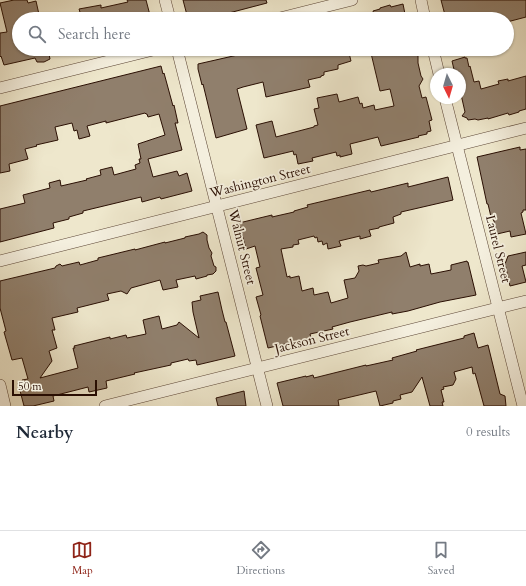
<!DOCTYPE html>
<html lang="en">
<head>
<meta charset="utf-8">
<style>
	:root { --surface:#fff; --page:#f2f2f3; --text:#1f2937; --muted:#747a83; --line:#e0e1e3; --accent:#8f2418 }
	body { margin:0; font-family:Cardo,serif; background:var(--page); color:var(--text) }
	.compass { position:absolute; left:430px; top:68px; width:36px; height:36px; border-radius:50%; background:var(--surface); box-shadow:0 1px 3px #0004; rotate:175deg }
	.scale { position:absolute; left:12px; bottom:10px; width:85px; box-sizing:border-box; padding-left:4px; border:2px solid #2a0f03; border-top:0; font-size:11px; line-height:14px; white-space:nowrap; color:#2a0f03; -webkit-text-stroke:3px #f4efde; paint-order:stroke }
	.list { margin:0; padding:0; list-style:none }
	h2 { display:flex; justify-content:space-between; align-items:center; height:52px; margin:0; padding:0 16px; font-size:17px }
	h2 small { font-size:13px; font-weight:400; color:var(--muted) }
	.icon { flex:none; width:22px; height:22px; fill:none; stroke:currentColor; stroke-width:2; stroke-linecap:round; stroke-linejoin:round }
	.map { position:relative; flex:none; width:526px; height:406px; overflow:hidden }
	.search { position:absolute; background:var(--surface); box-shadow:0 1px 3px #0004; left:12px; right:12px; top:12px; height:44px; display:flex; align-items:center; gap:10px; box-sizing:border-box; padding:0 14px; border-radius:22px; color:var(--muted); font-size:15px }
	.sheet { height:124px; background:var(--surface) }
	nav { display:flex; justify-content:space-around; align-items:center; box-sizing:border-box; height:56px; border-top:1px solid var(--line); background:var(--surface); font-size:11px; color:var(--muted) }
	nav a { display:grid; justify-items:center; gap:2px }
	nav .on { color:var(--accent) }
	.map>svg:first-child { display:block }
	.building { fill:#907f6c; stroke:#2a0f03 }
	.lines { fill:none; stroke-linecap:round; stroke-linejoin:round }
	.minor-casing { stroke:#5b4535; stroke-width:12 }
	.minor { stroke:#f4efde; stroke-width:11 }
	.labels { text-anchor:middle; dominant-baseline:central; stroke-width:3.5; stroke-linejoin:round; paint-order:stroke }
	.street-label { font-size:13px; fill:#2a0f03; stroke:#f4efde }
</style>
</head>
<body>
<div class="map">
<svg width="526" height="406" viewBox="0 0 526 406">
	<rect width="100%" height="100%" fill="#eee7cc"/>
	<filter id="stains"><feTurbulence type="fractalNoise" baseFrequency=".005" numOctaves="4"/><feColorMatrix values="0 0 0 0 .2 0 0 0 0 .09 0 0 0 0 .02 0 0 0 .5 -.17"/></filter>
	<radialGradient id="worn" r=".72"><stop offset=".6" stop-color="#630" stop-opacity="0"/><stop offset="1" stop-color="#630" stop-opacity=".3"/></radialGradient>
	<g class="building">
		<path d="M14,0H27L28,3L36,1L40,19H18L19,24V49H57V52L49,54L50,59L44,62H37L35,58L4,65L1,56L0,57V33L7,32L0,3Z"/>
		<path d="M127,0H146L151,19H64V17L80,12L79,9L101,5V8L128,2Z"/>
		<path d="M183,0H266L267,3L206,19H188Z"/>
		<path d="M441,0H526V17L507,22V19H446Z"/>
		<path d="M403,4L406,19H375L373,11L380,9V8L390,5L391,7Z"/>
		<path d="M241,49H348L351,61L338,65V69L324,72V75L321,76V77L308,80L310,87L266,97L263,82L243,87L237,89L247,129L216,138L203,84L202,85L198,69V64L242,54Z"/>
		<path d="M370,49H414L415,54L418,56V63L421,76L423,79L419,86L422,98L426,97L432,120L429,121L431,131L427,132V134L418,136L419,137L381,146L378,137L350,144L352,154L340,157V155L337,156L336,152L312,158L313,161L298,164L296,154L294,155L293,151L264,158L256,125L272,121L276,137L314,127V126L318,125L314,109L319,108L317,98L337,94L339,102L358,97L360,104L362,103L363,108L374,105L375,110L394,106L390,89L380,91Z"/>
		<path d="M465,57V58H467L469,67L470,66L474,82L479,81L481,89L499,84L498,81L508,79V81L526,76V109L519,111V112L509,115L508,113L488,119V118L478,120L475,119L468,120L467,118L462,116L465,112L460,90V74H455L452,61Z"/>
		<path d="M161,66L163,74L164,73L173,106L174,105L178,123H175L182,150L148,159L153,177L177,171L179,176L187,173L192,191L161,199L160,197L142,202L141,197L83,211V213L69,217V219L53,223L54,228L0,242V209L25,203L23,195L50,188L49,183L60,180L61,186L87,180L86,179L101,175L100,170L112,167L114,175L136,169L135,165L140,163L139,159H141L138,144L165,135L159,114L148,117L147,114H146L145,113L106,123V121L87,126L90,136L79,139L77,130L74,131L72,123L55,127L58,140L36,145L37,146L25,149L28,159L9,164L10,171L0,173V106Z"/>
		<path d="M520,147V150L526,149V210H523V212L521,213L526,234L511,237L510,231L497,234L494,221L491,217L488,204H487L477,157Z"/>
		<path d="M448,177L453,200L401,212V214L393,217L394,223L379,227V228L369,230L371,236L360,239V236L339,241L341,246L328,249L327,243L323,245L322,241L318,242L317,237L315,238L314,236L298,240L299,244L293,245V247L281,249L287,277L290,276V278L299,276L302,291L313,288L314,295L328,292L331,303L348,298L344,280L355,278L359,271L358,266L363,265L366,266L379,263L378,260L401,256L406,252L410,267L420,264V266L429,264L431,274L451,270V265L467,261V262H468L476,295L440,302L408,311L392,314V312L350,322L332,327L333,329L310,334L311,338L268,348L260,316L261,315L256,297L263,295L256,268L260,267L255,246L246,249L239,223L272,215V217L294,212V211L308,207L307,205L370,190L371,192L408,183V187Z"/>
		<path d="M203,232L207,235V240L209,248L212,253L211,256L214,266L216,267V271L213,274L207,275V276L196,279L195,276L176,280L178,287L163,290L160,280L131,288L127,294L121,291L107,294L109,300L77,308L78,312L52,318L55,330H52L57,348L49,351L52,361L40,378L78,368L73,348H75L74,346L110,337V339L126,335L127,338L146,334L143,320L159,316L162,329L177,325L179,322L199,338L193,312L192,302L201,300L200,296L218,292L222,310L225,322H226L235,356L197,365L196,360L189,361L188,359L171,363V365L134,373L135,374L106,381L107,388L89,392L88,387L53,396L54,401L33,406H24L18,383L23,382L22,380L28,379L22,358L12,360L4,332L6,331L0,308V281L55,268L56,266L60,264L62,266L66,265L79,262L80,265L98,260V258L135,249V250L165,242V243L185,238V237L199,234Z"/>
		<path d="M526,252V265L522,266L526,282L510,286L505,264L508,256Z"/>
		<path d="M474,333L478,348L488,345L500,394L505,396L506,406H484L475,373L473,374L472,367L454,372L456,379L453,385L443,387L444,389L441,390L444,402H442L443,406H430L422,377L412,392L400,395L401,399L393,401V403L380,406L376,391L338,400L339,406H283L277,383L306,376V377L313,375L314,378L366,365V366L393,360L392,358L417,351L416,350L464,338V336Z"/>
		<path d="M244,391L246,406H218L216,398Z"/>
	</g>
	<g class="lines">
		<defs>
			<g id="minor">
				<path d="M165,0L170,19"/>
				<path d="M421,0L425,19"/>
				<path d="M276,19L352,0"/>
				<path d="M177,49L267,406"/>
				<path d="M433,49L439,74"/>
				<path d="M0,88L157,49"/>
				<path d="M445,98L523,406"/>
				<path d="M0,261L526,128"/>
				<path d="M0,385L5,406"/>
				<path d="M105,406L526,301"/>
			</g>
		</defs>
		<use href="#minor" class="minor-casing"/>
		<use href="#minor" class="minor"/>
	</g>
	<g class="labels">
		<g class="street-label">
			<text transform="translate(260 181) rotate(-14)">Washington Street</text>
			<text transform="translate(242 247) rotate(76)">Walnut Street</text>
			<text transform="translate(498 249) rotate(76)">Laurel Street</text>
			<text transform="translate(312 340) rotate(-14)">Jackson Street</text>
		</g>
	</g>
	<rect width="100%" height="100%" filter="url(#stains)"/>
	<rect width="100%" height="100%" fill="url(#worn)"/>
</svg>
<svg class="compass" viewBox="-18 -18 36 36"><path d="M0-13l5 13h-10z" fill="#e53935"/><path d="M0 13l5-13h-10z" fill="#747a83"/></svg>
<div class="scale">50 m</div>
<div class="search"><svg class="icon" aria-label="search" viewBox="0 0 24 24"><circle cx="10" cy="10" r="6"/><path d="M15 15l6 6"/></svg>Search here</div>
</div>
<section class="sheet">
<h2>Nearby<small>0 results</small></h2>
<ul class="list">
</ul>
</section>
<nav>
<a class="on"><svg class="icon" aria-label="map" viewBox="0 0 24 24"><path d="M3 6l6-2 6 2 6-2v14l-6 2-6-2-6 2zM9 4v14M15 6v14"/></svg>Map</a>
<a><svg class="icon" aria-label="directions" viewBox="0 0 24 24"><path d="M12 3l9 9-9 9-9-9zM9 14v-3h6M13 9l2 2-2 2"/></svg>Directions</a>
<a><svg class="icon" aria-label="saved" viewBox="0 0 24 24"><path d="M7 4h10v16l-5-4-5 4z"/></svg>Saved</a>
</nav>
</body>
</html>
